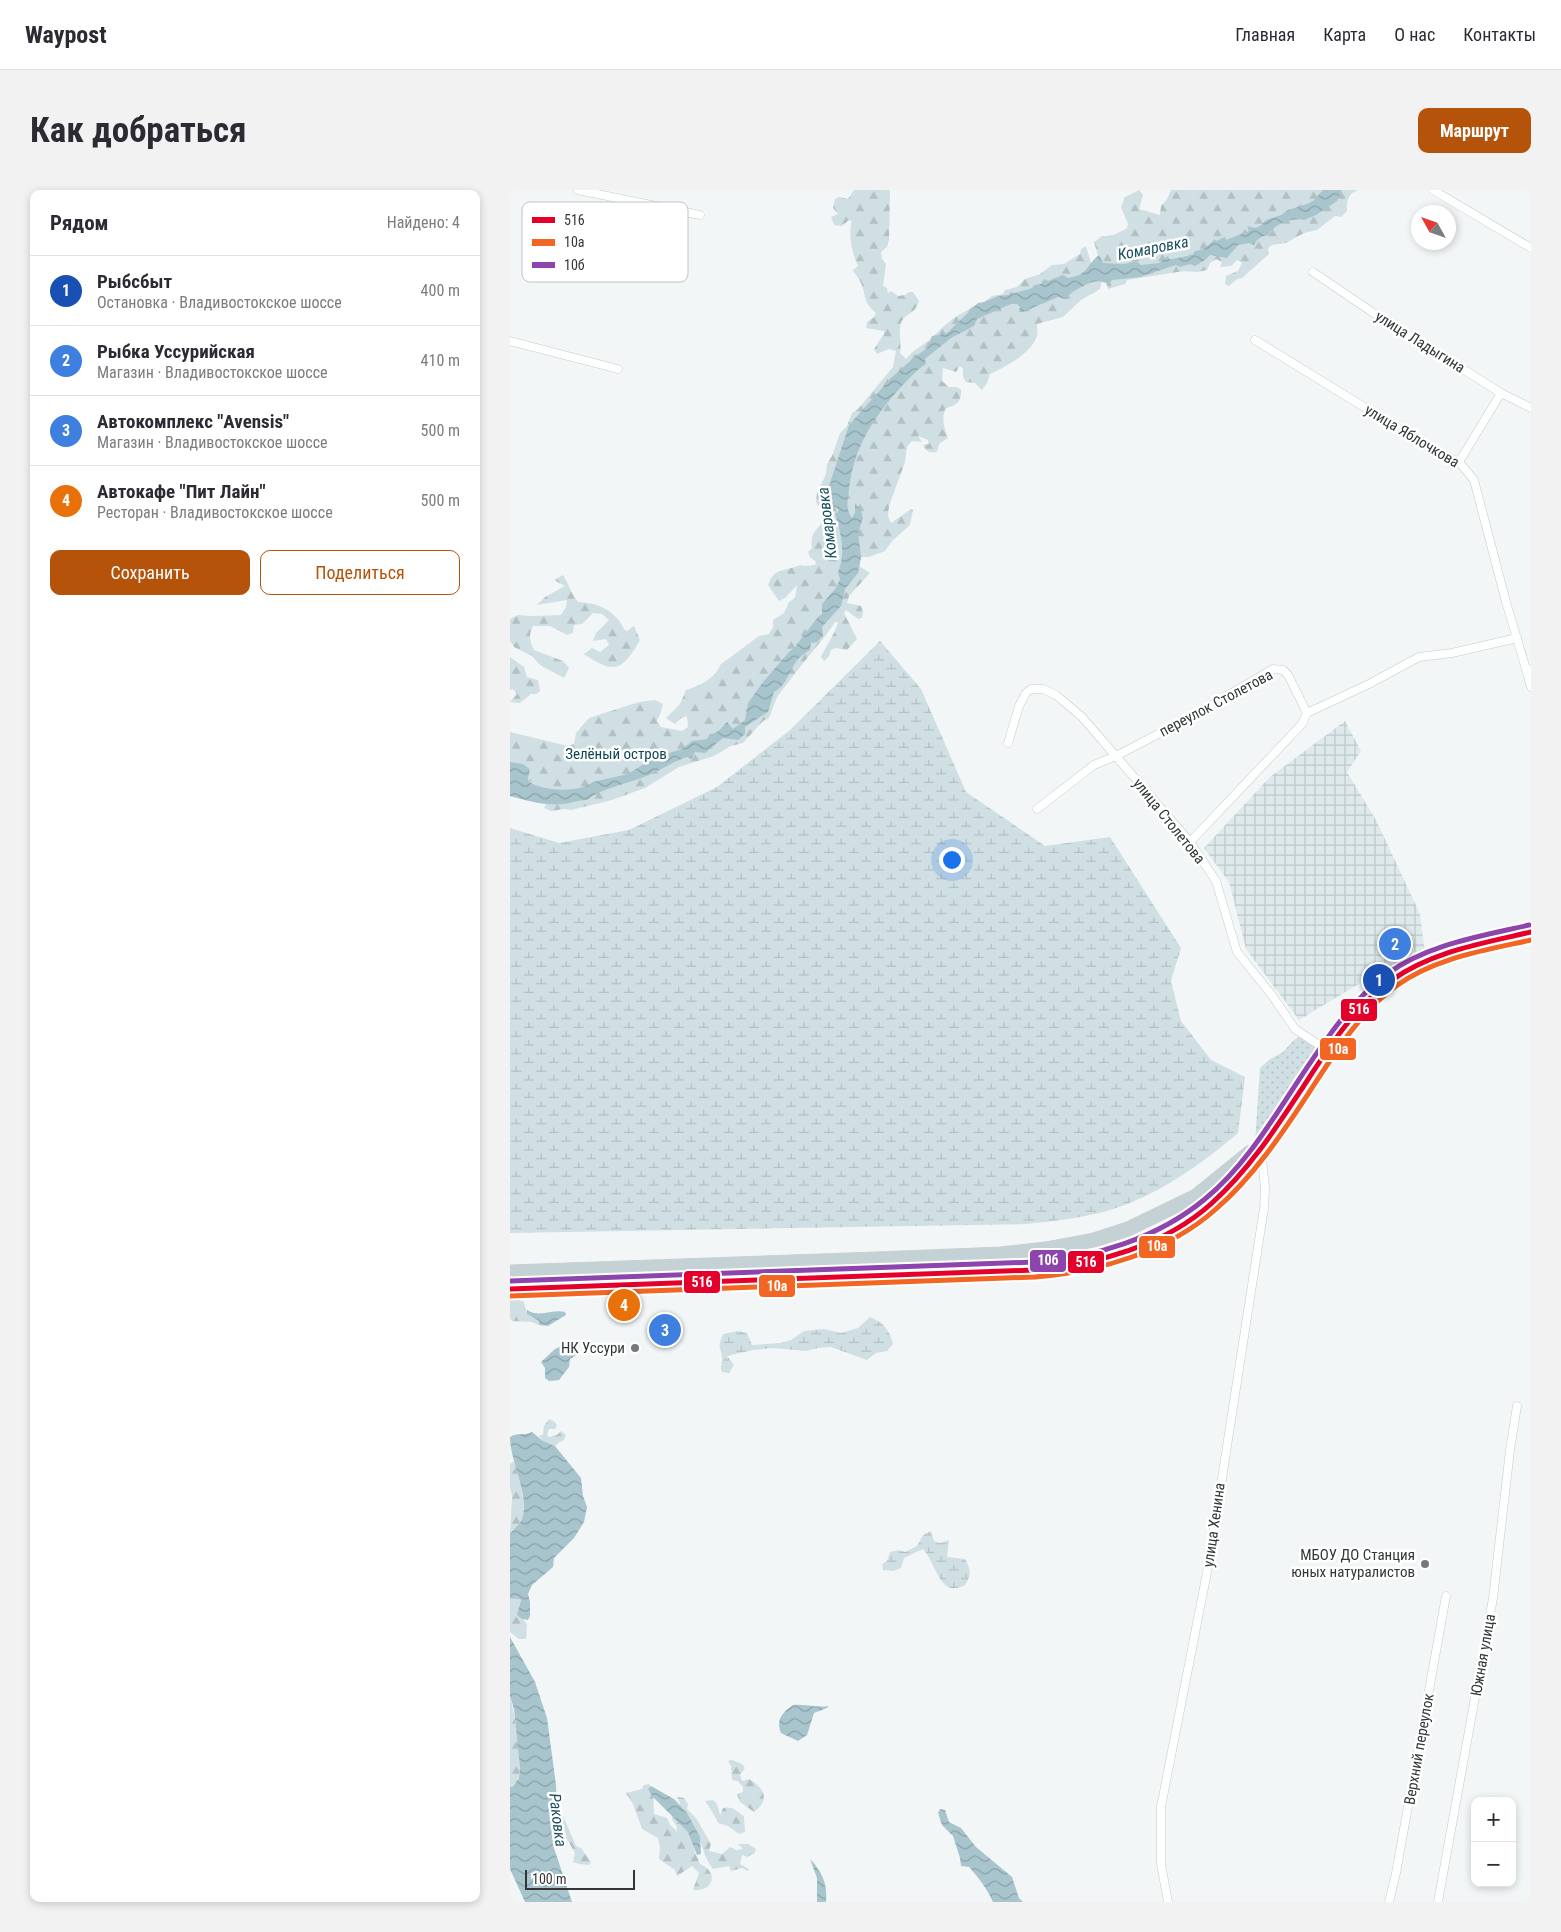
<!DOCTYPE html>
<html lang="ru">
<head>
<meta charset="utf-8">
<style>
	:root { --surface:#fff; --page:#f2f2f3; --text:#2b2b33; --muted:#7c7c81; --line:#e1e1e2; --accent:#b45309 }
	body { margin:0; font-family:"Roboto Condensed",sans-serif; background:var(--page); color:var(--text) }
	.controls { position:absolute; right:15px; bottom:15px; display:grid; overflow:hidden; border-radius:10px; box-shadow:0 2px 8px #0003 }
	.controls button { width:45px; height:45px; display:grid; place-items:center; padding:0; border:0; border-bottom:1px solid var(--line); background:var(--surface); color:var(--text); font:25px sans-serif }
	.compass { position:absolute; left:901px; top:15px; width:45px; height:45px; border-radius:50%; background:var(--surface); box-shadow:0 2px 8px #0003; rotate:310deg }
	.scale { position:absolute; left:15px; bottom:12px; width:110px; box-sizing:border-box; padding-left:5px; border:2px solid #333637; border-top:0; font-size:14px; line-height:18px; white-space:nowrap; color:#333637; -webkit-text-stroke:4px #fff; paint-order:stroke }
	.you { position:absolute; left:441px; top:669px; width:18px; height:18px; margin:-12px; border:4px solid #fff; border-radius:50%; background:#1a73e8; box-shadow:0 0 0 8px #1a73e833 }
	.badge { display:grid; place-items:center; width:32px; height:32px; border-radius:50%; background:var(--accent); color:#fff; font-size:16px; font-weight:700 }
	.pin { position:absolute; translate:-50% -50%; border:2px solid #fff; box-shadow:0 1px 5px #0006 }
	.list { margin:0; padding:0; list-style:none }
	h2 { display:flex; justify-content:space-between; align-items:center; height:65px; margin:0; padding:0 20px; font-size:21px }
	h2 small { font-size:16px; font-weight:400; color:var(--muted) }
	.list li { display:grid; grid-template-columns:32px 1fr auto; gap:15px; align-items:center; box-sizing:border-box; height:70px; padding:0 20px; border-top:1px solid var(--line) }
	.list b { display:block; font-size:19px; white-space:nowrap }
	.list p { margin:0; font-size:16px; white-space:nowrap; color:var(--muted) }
	.list em { font-size:16px; font-style:normal; color:var(--muted) }
	.actions { display:flex; gap:10px; padding:15px 20px }
	.actions a { flex:1; padding:11px 0; border:1px solid var(--accent); border-radius:10px; text-align:center; font-size:18px; color:var(--accent) }
	.actions .main { background:var(--accent); color:#fff }
	.map { position:relative; flex:none; width:1021px; height:1712px; overflow:hidden; border-radius:10px }
	header { display:flex; align-items:center; gap:30px; box-sizing:border-box; height:70px; padding:0 25px; background:var(--surface); border-bottom:1px solid var(--line) }
	header strong { font-size:24px }
	nav { display:flex; gap:28px; margin-inline-start:auto; font-size:18px }
	.intro { display:flex; align-items:center; justify-content:space-between; box-sizing:border-box; height:120px; padding:0 30px }
	h1 { margin:0; font-size:35px }
	.button { padding:12px 22px; border-radius:10px; background:var(--accent); color:#fff; font-size:18px; font-weight:700 }
	main { display:flex; gap:30px; padding:0 30px }
	aside { flex:1; background:var(--surface); border-radius:10px; box-shadow:0 2px 8px #0003 }
	.map>svg:first-child { display:block }
	.industrial { fill:url(#industrial-grid) }
	.grass { fill:url(#grass-dots) }
	.forest { fill:url(#forest-firs) }
	.wetland { fill:url(#wetland-marsh) }
	.water { fill:url(#water-waves) }
	.lines { fill:none; stroke-linecap:round; stroke-linejoin:round }
	.street-casing { stroke:#c7cacb; stroke-width:9 }
	.highway-casing { stroke:#cdd0d0; stroke-width:15 }
	.street { stroke:#fdfefe; stroke-width:8 }
	.highway { stroke:#c5d2d5; stroke-width:14 }
	.bus-1-casing { stroke:#fff; stroke-width:9 }
	.bus-2-casing { stroke:#fff; stroke-width:9 }
	.bus-3-casing { stroke:#fff; stroke-width:9 }
	.bus-1 { stroke:#e4002b; stroke-width:5 }
	.bus-2 { stroke:#f26522; stroke-width:5 }
	.bus-3 { stroke:#8e44ad; stroke-width:5 }
	.poi-dot { fill:#76797a; stroke:#fff; stroke-width:2 }
	.labels { text-anchor:middle; dominant-baseline:central; stroke-width:5; stroke-linejoin:round; paint-order:stroke }
	.street-label { font-size:15px; fill:#333637; stroke:#fff }
	.park-label { font-size:15px; fill:#0e4754; stroke:#fff }
	.poi-label { font-size:15px; fill:#333637; stroke:#fff; text-anchor:end }
	.water-label { font-size:16px; font-style:italic; fill:#19505d; stroke:#fff }
	.key { fill:#fff; stroke:#c2c3c3; stroke-width:1 }
	.key-label { font-size:14px; fill:#333637 }
	.line-badge { stroke:#fff; stroke-width:2 }
	.badge-label { font-size:14px; text-anchor:middle; font-weight:bold; fill:#fff }
</style>
</head>
<body>
<header>
<strong>Waypost</strong>
<nav><a>Главная</a><a>Карта</a><a>О нас</a><a>Контакты</a></nav>
</header>
<div class="intro"><h1>Как добраться</h1><a class="button">Маршрут</a></div>
<main>
<aside>
<h2>Рядом<small>Найдено: 4</small></h2>
<ul class="list">
<li><span class="badge" style="background:#1a4fb4">1</span><div><b>Рыбсбыт</b><p>Остановка · Владивостокское шоссе</p></div><em>400 m</em></li>
<li><span class="badge" style="background:#3f7fe0">2</span><div><b>Рыбка Уссурийская</b><p>Магазин · Владивостокское шоссе</p></div><em>410 m</em></li>
<li><span class="badge" style="background:#3f7fe0">3</span><div><b>Автокомплекс &quot;Avensis&quot;</b><p>Магазин · Владивостокское шоссе</p></div><em>500 m</em></li>
<li><span class="badge" style="background:#e8710a">4</span><div><b>Автокафе &quot;Пит Лайн&quot;</b><p>Ресторан · Владивостокское шоссе</p></div><em>500 m</em></li>
</ul>
<div class="actions"><a class="main">Сохранить</a><a>Поделиться</a></div>
</aside>
<div class="map">
<svg width="1021" height="1712" viewBox="0 0 1021 1712">
	<defs>
		<pattern id="industrial-grid" width="8" height="8" patternUnits="userSpaceOnUse" patternTransform="scale(1.25)"><rect width="8" height="8" fill="#dde9eb"/><path d="M0 4h8M4 0v8" fill="none" stroke="#bec8ca"/></pattern>
		<pattern id="grass-dots" width="8" height="8" patternUnits="userSpaceOnUse" patternTransform="scale(1.25)"><rect width="8" height="8" fill="#d0dfe3"/><path d="M2 2h.1M6 6h.1" fill="none" stroke="#b3c0c3" stroke-width="1.8" stroke-linecap="round"/></pattern>
		<pattern id="forest-firs" width="22" height="20" patternUnits="userSpaceOnUse" patternTransform="scale(1.25)"><rect width="22" height="20" fill="#d0dfe3"/><path d="M5 1l3.5 6h-7zM16 11l3.5 6h-7z" fill="#b3c0c3"/></pattern>
		<pattern id="wetland-marsh" width="20" height="14" patternUnits="userSpaceOnUse" patternTransform="scale(1.25)"><rect width="20" height="14" fill="#d0dfe3"/><path d="M1 5h8M5 5V1M11 12h8M15 12V8" fill="none" stroke="#b3c0c3"/></pattern>
		<pattern id="water-waves" width="16" height="10" patternUnits="userSpaceOnUse" patternTransform="scale(1.25)"><rect width="16" height="10" fill="#a8c5cd"/><path d="M0 5q4-4 8 0t8 0" fill="none" stroke="#89a1a7"/></pattern>
	</defs>
	<rect width="100%" height="100%" fill="#f2f6f7"/>
	<path class="industrial" d="M835,531L851,561L837,582L866,630L910,724L915,763L862,800L852,792L789,830L736,759L719,692L694,658L760,587Z"/>
	<path class="grass" d="M791,846L811,860L750,950L745,953L750,878L760,869L773,862L784,850Z"/>
	<g class="forest">
		<path d="M344,0H380L379,50L377,57L371,62L372,69L376,74L373,96L377,98L378,103L381,101L388,106L395,105L399,102H403L409,111C406,124 395,123 391,133C388,143 392,153 390,163L396,169C402,161 410,157 418,151C429,141 444,125 459,120L463,116L474,112L482,106L493,104L495,100L507,97L515,89L530,84L542,75L554,74L570,64L571,59L576,56L581,73L592,91L590,99L571,110L553,127L527,134C527,138 528,143 527,146C521,164 495,177 480,184L477,193L472,200L465,193L456,192L453,187V179L450,176L446,182L433,178L432,191L439,197H446L451,199C452,211 447,216 436,218C431,227 434,238 438,248L429,254L427,262C420,263 416,262 413,255L419,254L418,250L408,246L412,252L402,251L397,257L395,272L379,316L378,326L381,333L401,319L403,320L400,335L382,351L375,361L359,367H351L349,376L360,383L339,406L337,413L351,416L353,422L352,428L348,429L336,420L334,423L347,449L337,460L326,458L321,460L319,466L314,471L311,467C316,455 325,445 328,432H325L316,445L290,477L267,507L259,528L253,531L233,553L221,556L204,566L169,577L135,598L102,610L61,620L54,619L41,621L34,618L36,614L30,598L18,590L20,579L13,574L0,580V542L58,556L64,554L66,543L79,528L129,512L145,510L153,514L151,522L147,531L151,537L172,541L178,537L177,526L171,528L165,534L156,528L170,514L176,500C188,497 207,487 210,475L249,446L259,444L263,437V430L274,423L279,412L285,408L287,395L275,408L269,411L258,395C265,376 275,382 290,375L295,376L305,375L306,372L300,367L298,362L302,358C298,334 321,338 314,317L309,316L306,312L307,303L316,284L317,274L322,266L330,243L337,236L342,223L348,219L383,177L386,161L379,159L367,164L364,159L374,144V141L356,138L357,132L364,127L366,123C351,110 357,104 350,91C348,87 345,84 343,80L348,76C342,64 338,44 342,31L339,30L332,36L324,35L321,27L328,24L323,18L325,9L329,7L338,9Z"/>
		<path d="M629,0L633,5L629,19L650,25L651,16L657,9L661,0H848C838,4 836,11 837,21L831,27L825,26L807,40L794,43L776,53L762,55L758,58L759,64L732,88L727,89L719,96L715,94L716,86L728,81L732,73L727,70L721,76L710,77L712,72L706,69L700,73L697,80L687,82L674,81L617,90L615,94L598,99L584,52L592,46C602,47 609,43 617,38L618,34L611,17L615,7Z"/>
		<path d="M53,385C59,394 61,404 68,412C84,413 99,417 110,432C113,436 112,439 117,441L124,436L130,450C112,481 105,485 74,464L82,458L90,462L99,455L96,449L83,451L86,443L99,430L92,424L83,423L72,434L64,435L63,443L57,445L40,436H23C18,445 20,452 24,460L53,471L59,478L54,488L30,475L22,466L4,457L0,451V429L8,425L22,426L51,425L56,417L57,410L27,415L35,407L55,396L44,390Z"/>
		<path d="M0,467L14,477L17,487L28,490L30,501L26,504H21L10,513L0,512L7,504L3,499L0,500Z"/>
		<path d="M7,1109L14,1112L17,1124L29,1131V1135L21,1132L2,1131L0,1128V1110Z"/>
		<path d="M39,1229L45,1232L47,1236L45,1239H39L37,1245L39,1247L47,1245L51,1241L56,1245L54,1250L48,1253L45,1256L33,1251L29,1246L33,1244L34,1236Z"/>
		<path d="M4,1271C9,1286 17,1313 12,1329C10,1334 3,1340 0,1344L2,1306L0,1297V1274Z"/>
		<path d="M7,1407L11,1410C7,1423 10,1425 17,1434L16,1449H9L0,1442V1409Z"/>
		<path d="M0,1506C4,1520 14,1577 8,1589C7,1592 3,1595 0,1597Z"/>
		<path d="M222,1570L232,1574L235,1578L230,1585L232,1591L239,1589C255,1598 260,1610 244,1622L230,1612L227,1604L233,1602V1597L228,1591L222,1590L221,1576L218,1571Z"/>
		<path d="M139,1594L143,1599L144,1624L157,1628L160,1635L167,1641V1637L162,1629L163,1619L169,1618L170,1613L167,1607L174,1608L178,1614L177,1619L186,1628L201,1654L199,1661L212,1664L220,1657L226,1660L233,1659L228,1654H238L246,1659L245,1663L237,1667L232,1665L230,1674L239,1679L238,1681L232,1678L221,1681L219,1676L203,1679C195,1669 192,1656 188,1643L184,1660L190,1674C210,1683 203,1702 183,1700L189,1683L182,1676L167,1686L165,1680L149,1669L150,1657L148,1648L132,1639L123,1614L116,1603L132,1599L134,1595Z"/>
		<path d="M203,1610L207,1614L210,1625L213,1618C224,1616 225,1621 234,1626L235,1642L229,1644L218,1636L208,1633C207,1629 198,1615 195,1611Z"/>
		<path d="M47,1619L51,1621L66,1656L71,1658L81,1672L79,1675L69,1674L63,1672L65,1663L57,1649L54,1638L46,1629Z"/>
	</g>
	<g class="wetland">
		<path d="M370,451L411,499L456,602L535,656L600,647L671,758L661,791L671,831L701,870L735,887L728,943C689,976 647,1006 597,1021C571,1028 544,1031 517,1034L0,1043V638L49,653L119,640L207,597L280,540Z"/>
		<path d="M360,1127C374,1133 379,1139 383,1154L377,1161L366,1163L357,1170L321,1157L308,1158L296,1161L263,1158L243,1160L217,1166L224,1175L219,1183L212,1182C210,1177 212,1175 212,1169C212,1156 206,1161 213,1144L228,1141L237,1143L242,1155L271,1153L281,1150L294,1141L314,1139L331,1143L348,1138Z"/>
		<path d="M421,1341L424,1351L430,1353L439,1350L437,1367L455,1369C461,1380 462,1386 454,1396C450,1397 445,1399 441,1398C429,1396 422,1368 413,1359L394,1368L391,1378L383,1381L373,1380L372,1374L377,1371L380,1362L389,1360L395,1362L407,1356L413,1345Z"/>
	</g>
	<g class="water">
		<path d="M813,0H832L827,11L806,25L794,30C783,27 764,34 758,45C751,46 747,49 744,55L739,53L728,55L717,68L700,65L695,70L685,76L680,74L670,77L666,75L630,87L602,90L599,94C594,92 589,90 583,92C575,94 560,102 556,109L548,107L513,122H509L510,117L507,114H501L467,129L464,136L441,148L415,169L416,174C407,179 398,190 391,197C363,228 344,257 339,299C338,309 335,319 342,328L345,323V313L351,321L353,328L348,343L351,367L348,383L335,399L331,416L312,437L313,446L307,452L301,453L300,460C278,471 281,494 264,502L258,522L235,537V544L228,550L213,548L195,563L185,562L181,569L177,567C161,572 149,582 134,587C116,594 92,598 77,610C69,610 62,613 54,614C36,616 17,611 0,606V572L13,574L20,579L18,590C28,602 72,603 83,592L118,584L142,569L149,570L159,563L172,559L182,551L197,549L200,544C208,544 212,537 217,532L223,539L235,530L238,513L253,492L279,462L284,458L308,427L312,424V414L326,398L330,389L328,382C336,364 331,342 325,324L329,320L320,314L321,290L339,235L381,188L407,165L418,158L422,146L435,144L439,141L468,113L474,112L488,106L498,105L522,98L524,95L531,94L534,89L538,91L553,85L558,88C579,85 575,76 589,65L593,73L614,74L626,71L631,75L649,73L658,66L659,69H663L682,65L685,61L694,59L705,49L706,51L715,47L716,50L739,41L737,36L745,38L750,36L756,30L771,25L778,20L797,14L803,11Z"/>
		<path d="M17,1120C30,1128 42,1119 55,1122L56,1125L38,1136L29,1135V1131L17,1124Z"/>
		<path d="M60,1152L67,1159L66,1165L60,1169L59,1177L49,1190L39,1191L35,1188V1178L31,1172L45,1159Z"/>
		<path d="M22,1242L33,1251L45,1256L71,1288L73,1306L77,1317L74,1332L64,1348L44,1368L43,1377L22,1395L18,1404L20,1412V1426L18,1430L12,1429L7,1425L11,1410L7,1407L0,1409V1344C3,1340 10,1334 12,1329C20,1304 0,1272 0,1247C7,1242 15,1246 22,1242Z"/>
		<path d="M0,1447L25,1492L37,1528L46,1595L47,1619L44,1658L62,1712H15L0,1679V1597L3,1596L9,1588L10,1577L4,1519L0,1506Z"/>
		<path d="M283,1515C295,1514 306,1518 319,1516L317,1518L304,1523L297,1545L288,1551L271,1543C266,1529 272,1523 283,1515Z"/>
		<path d="M141,1596L164,1609L177,1623L190,1647L191,1664L187,1665L178,1642L142,1606L138,1599Z"/>
		<path d="M430,1619L435,1620L439,1632L451,1638L466,1657L502,1687L509,1708L513,1712H483C477,1699 469,1688 459,1677L451,1676L450,1668L443,1646L432,1635L428,1623Z"/>
		<path d="M300,1669C312,1681 318,1695 316,1712H307V1688Z"/>
	</g>
	<g class="lines">
		<defs>
			<g id="street">
				<path d="M68,0L190,25"/>
				<path d="M923,0L1021,58"/>
				<path d="M803,82L865,124L991,203L1021,218"/>
				<path d="M745,150L929,263L949,272L964,290L996,412L1016,479"/>
				<path d="M0,151L108,179"/>
				<path d="M949,272L991,203"/>
				<path d="M1019,479H1016L1021,497"/>
				<path d="M797,523L859,494L909,467L942,463L1007,448"/>
				<path d="M498,553L509,516L516,503L521,499H533L546,505L572,527L680,652L706,691L727,762L761,804L785,839L818,861"/>
				<path d="M527,619L584,575L606,566L679,528L763,479L773,480L778,485L797,523L792,534L680,652"/>
				<path d="M658,1712L651,1674V1617L699,1372L754,1018L755,998L751,959"/>
				<path d="M879,1712L886,1683L936,1406"/>
				<path d="M928,1712L983,1408L1000,1260L1007,1216"/>
			</g>
			<g id="highway">
				<path d="M0,1082L366,1069L491,1064L536,1059L584,1050L618,1039L686,1006L739,963L746,960"/>
				<path d="M0,1099C104,1096 208,1092 313,1088C363,1087 413,1085 463,1082C486,1081 510,1081 533,1079C583,1074 637,1057 680,1030C738,992 778,917 818,860C839,831 862,801 894,782C932,761 979,752 1021,742"/>
			</g>
		</defs>
		<use href="#street" class="street-casing"/>
		<use href="#highway" class="highway-casing"/>
		<use href="#street" class="street"/>
		<use href="#highway" class="highway"/>
		<defs>
			<path id="bus-1" d="M0,1099L524,1080C586,1075 656,1055 702,1013C739,980 766,938 793,897C818,859 844,817 882,790C922,761 975,753 1021,742"/>
			<path id="bus-2" d="M0,1106L525,1087C588,1082 658,1062 706,1019C743,987 771,945 798,904C823,866 848,824 886,796C924,768 976,760 1021,750"/>
			<path id="bus-3" d="M0,1091L524,1072C584,1068 648,1048 695,1009C734,977 761,932 788,891C814,852 840,812 877,784C918,754 972,746 1019,735"/>
		</defs>
		<use href="#bus-1" class="bus-1-casing"/>
		<use href="#bus-2" class="bus-2-casing"/>
		<use href="#bus-3" class="bus-3-casing"/>
		<use href="#bus-1" class="bus-1"/>
		<use href="#bus-2" class="bus-2"/>
		<use href="#bus-3" class="bus-3"/>
	</g>
	<g class="poi-dot">
		<circle cx="125" cy="1158" r="5"/>
		<circle cx="915" cy="1374" r="5"/>
	</g>
	<g class="labels">
		<g class="street-label">
			<text transform="translate(910 152) rotate(32)">улица Ладыгина</text>
			<text transform="translate(902 246) rotate(31)">улица Яблочкова</text>
			<text transform="translate(706 513) rotate(-28)">переулок Столетова</text>
			<text transform="translate(659 631) rotate(51)">улица Столетова</text>
			<text transform="translate(704 1335) rotate(-82)">улица Хенина</text>
			<text transform="translate(973 1465) rotate(-80)">Южная улица</text>
			<text transform="translate(909 1559) rotate(-80)">Верхний переулок</text>
		</g>
		<g class="park-label">
			<text x="106" y="564">Зелёный остров</text>
		</g>
		<g class="poi-label">
			<text x="115" y="1158">НК Уссури</text>
			<text x="905" y="1365">МБОУ ДО Станция<tspan x="905" dy="17">юных натуралистов</tspan></text>
		</g>
		<g class="water-label">
			<text transform="translate(643 58) rotate(-11)">Комаровка</text>
			<text transform="translate(317 333) rotate(-97)">Комаровка</text>
			<text transform="translate(48 1630) rotate(83)">Раковка</text>
		</g>
	</g>
	<rect x="12" y="12" width="166" height="80" rx="8" class="key"/>
	<rect x="22" y="27" width="23" height="6" fill="#e4002b"/>
	<rect x="22" y="49" width="23" height="7" fill="#f26522"/>
	<rect x="22" y="72" width="23" height="6" fill="#8e44ad"/>
	<g class="key-label">
		<text x="54" y="35">516</text>
		<text x="54" y="57">10а</text>
		<text x="54" y="80">10б</text>
	</g>
	<g class="line-badge">
		<rect x="830" y="808" width="38" height="24" rx="5" fill="#e4002b"/>
		<rect x="809" y="847" width="38" height="24" rx="5" fill="#f26522"/>
		<rect x="628" y="1045" width="38" height="24" rx="5" fill="#f26522"/>
		<rect x="519" y="1059" width="38" height="24" rx="5" fill="#8e44ad"/>
		<rect x="557" y="1060" width="38" height="24" rx="5" fill="#e4002b"/>
		<rect x="173" y="1080" width="38" height="24" rx="5" fill="#e4002b"/>
		<rect x="248" y="1084" width="38" height="24" rx="5" fill="#f26522"/>
	</g>
	<g class="badge-label">
		<text x="849" y="824">516</text>
		<text x="828" y="864">10а</text>
		<text x="647" y="1061">10а</text>
		<text x="538" y="1075">10б</text>
		<text x="576" y="1077">516</text>
		<text x="192" y="1097">516</text>
		<text x="267" y="1101">10а</text>
	</g>
</svg>
<div class="controls">
<button>+</button>
<button>−</button>
</div>
<svg class="compass" viewBox="-18 -18 36 36"><path d="M0-13l5 13h-10z" fill="#e53935"/><path d="M0 13l5-13h-10z" fill="#7c7c81"/></svg>
<div class="scale">100 m</div>
<div class="you"></div>
<div class="pin badge" style="left:869px;top:790px;background:#1a4fb4">1</div>
<div class="pin badge" style="left:885px;top:754px;background:#3f7fe0">2</div>
<div class="pin badge" style="left:155px;top:1140px;background:#3f7fe0">3</div>
<div class="pin badge" style="left:114px;top:1115px;background:#e8710a">4</div>
</div>
</main>
</body>
</html>
